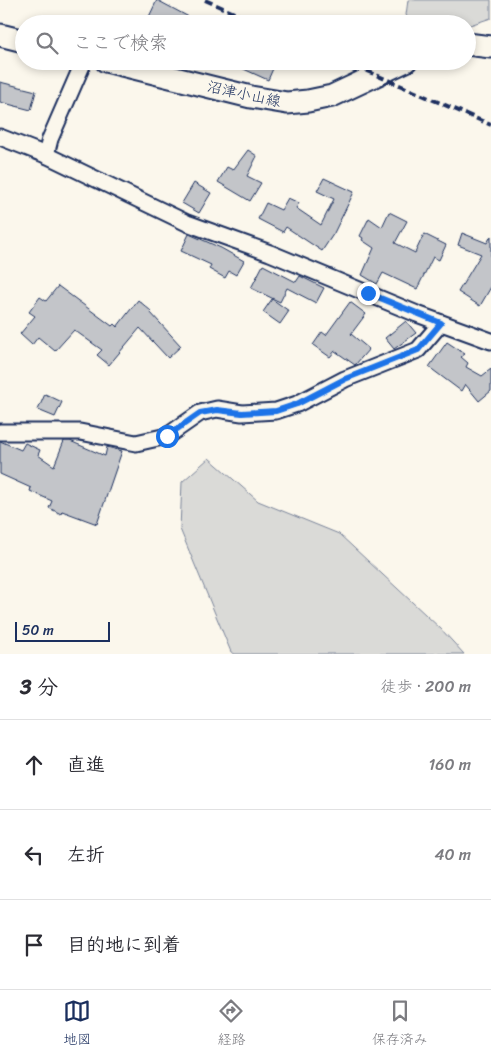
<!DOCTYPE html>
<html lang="ja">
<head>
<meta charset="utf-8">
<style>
	:root { --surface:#fff; --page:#f2f2f3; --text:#2b2b33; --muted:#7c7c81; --line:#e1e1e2; --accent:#1b2f5e }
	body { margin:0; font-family:Sriracha,"Klee One",sans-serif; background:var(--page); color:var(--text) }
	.scale { position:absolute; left:15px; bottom:12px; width:95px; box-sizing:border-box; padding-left:5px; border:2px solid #1b2f5e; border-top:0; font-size:14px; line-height:18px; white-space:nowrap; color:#1b2f5e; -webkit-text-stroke:4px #fbf7ec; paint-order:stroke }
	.stop { position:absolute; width:15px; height:15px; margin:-11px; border:4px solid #1a73e8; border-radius:50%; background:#fff }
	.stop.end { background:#1a73e8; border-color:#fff; box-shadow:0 1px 5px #0008 }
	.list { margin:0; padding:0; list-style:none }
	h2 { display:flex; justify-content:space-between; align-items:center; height:65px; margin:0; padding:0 20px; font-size:21px }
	h2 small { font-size:16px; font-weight:400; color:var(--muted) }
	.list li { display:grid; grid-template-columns:32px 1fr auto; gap:15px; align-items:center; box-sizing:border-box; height:90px; padding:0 20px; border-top:1px solid var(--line) }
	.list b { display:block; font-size:19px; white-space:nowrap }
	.list em { font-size:16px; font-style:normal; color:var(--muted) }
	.icon { flex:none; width:28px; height:28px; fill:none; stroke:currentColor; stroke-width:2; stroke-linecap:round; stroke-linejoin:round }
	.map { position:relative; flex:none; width:491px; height:654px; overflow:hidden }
	.search { position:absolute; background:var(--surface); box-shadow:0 2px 8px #0003; left:15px; right:15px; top:15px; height:55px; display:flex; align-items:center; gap:12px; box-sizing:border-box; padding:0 18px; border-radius:28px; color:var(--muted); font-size:19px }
	.sheet { height:335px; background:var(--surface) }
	nav { display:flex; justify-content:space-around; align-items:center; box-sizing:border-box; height:70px; border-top:1px solid var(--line); background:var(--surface); font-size:14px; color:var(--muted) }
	nav a { display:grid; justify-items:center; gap:2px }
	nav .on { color:var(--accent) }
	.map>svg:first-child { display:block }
	.green { fill:#dadad7; stroke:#7a849a }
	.building { fill:#c3c5c9; stroke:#1b2f5e }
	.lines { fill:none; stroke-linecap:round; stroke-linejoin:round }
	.minor-casing { stroke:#1b2f5e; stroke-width:19 }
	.secondary-casing { stroke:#1b2f5e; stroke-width:25 }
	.minor { stroke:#fbf7ec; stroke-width:15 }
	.secondary { stroke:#fbf7ec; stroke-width:21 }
	.rail { stroke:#1b2f5e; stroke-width:4; stroke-dasharray:8 4; stroke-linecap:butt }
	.route { stroke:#1a73e8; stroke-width:6 }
	.labels { text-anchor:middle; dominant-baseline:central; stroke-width:4.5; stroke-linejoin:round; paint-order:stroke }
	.street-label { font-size:15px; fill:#1b2f5e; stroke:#fbf7ec }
</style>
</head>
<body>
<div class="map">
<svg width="491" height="654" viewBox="0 0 491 654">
	<rect width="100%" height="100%" fill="#fbf7ec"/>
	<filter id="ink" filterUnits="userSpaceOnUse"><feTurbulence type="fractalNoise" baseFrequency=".02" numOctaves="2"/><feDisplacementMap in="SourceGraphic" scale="10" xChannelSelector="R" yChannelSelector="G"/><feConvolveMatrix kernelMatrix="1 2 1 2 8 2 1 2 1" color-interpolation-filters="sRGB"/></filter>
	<g filter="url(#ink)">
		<g class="green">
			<path d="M408,0H491V18L467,26V24H412L406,15Z"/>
			<path d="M209,458L258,501L339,534L441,629L464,654H235L231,652L180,529L182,482Z"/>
		</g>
		<g class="building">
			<path d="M157,0L202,24H153L147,21Z"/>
			<path d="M226,61H268L275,64L268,80Z"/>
			<path d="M0,82L36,91L31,110L0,102Z"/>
			<path d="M248,150L257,156L247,176L261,183L250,201L218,182L227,167L233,170Z"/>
			<path d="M324,178L354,192L334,233L322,251L286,227L283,232L258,219L266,203L281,210L288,198L299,203L296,208L321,225L334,199L317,191Z"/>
			<path d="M194,183L211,193L199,213L182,203Z"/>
			<path d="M389,212L407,221L395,243L415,253L424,234L446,245L439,260L433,257L417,289L383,273L377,284L362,275L374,248L362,240L363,238L360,236L369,218L382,227Z"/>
			<path d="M462,233L487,243L491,236V287L480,306L458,292L481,254L458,245Z"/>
			<path d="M189,234L221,248L244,261L236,275L229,271L225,278L209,269L211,265L181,251Z"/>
			<path d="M263,265L296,282L300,276L324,288L316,303L287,288L280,302L251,288Z"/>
			<path d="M58,286L112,326L114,324L117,327L138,300L151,311L150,312L181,346L168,358L140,328L109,365L97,355L102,350L74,330L55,351L38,337L32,345L20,334L35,316L29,312L40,297L46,301Z"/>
			<path d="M272,299L289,311L280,324L263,312Z"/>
			<path d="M350,302L366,314L351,334L369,349L355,365L335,351L330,357L313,345L322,332L326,335Z"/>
			<path d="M406,321L416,333L394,349L385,338Z"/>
			<path d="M447,342L465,354L461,357L468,363L466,367L482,376L491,369V391L479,401L465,384L461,391L429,367Z"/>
			<path d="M45,394L62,402L55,417L38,410Z"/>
			<path d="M0,441L21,450L25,443L40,450L38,455L54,466L64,441H70L105,456L107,447L122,451L97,524L62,511L61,514L49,508L52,501L30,491L31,488L0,474Z"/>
		</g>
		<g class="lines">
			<defs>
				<g id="minor">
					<path d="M0,137L46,155L187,223L270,253L417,314L491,341"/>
					<path d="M46,155L50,139L84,61"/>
					<path d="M0,432H80L136,443L167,436L200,413L217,409L242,413L276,411L297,404L345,379L418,350L441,323"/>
				</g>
				<g id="secondary">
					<path d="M0,35L24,41"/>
					<path d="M467,44L491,47"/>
					<path d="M106,61L251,97L287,103L308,101L332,96L406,61"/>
				</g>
			</defs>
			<use href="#minor" class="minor-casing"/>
			<use href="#secondary" class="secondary-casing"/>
			<use href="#minor" class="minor"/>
			<use href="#secondary" class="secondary"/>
			<g class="rail">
				<path d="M205,0L259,24"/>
				<path d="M344,61L491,125"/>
			</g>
		</g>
	</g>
	<g class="lines" filter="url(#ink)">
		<path class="route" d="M167,436L200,413L217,410L242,413L276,411L297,404L345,379L418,350L441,323L368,293"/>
	</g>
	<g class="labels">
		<g class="street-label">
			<text transform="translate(244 94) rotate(12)">沼津小山線</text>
		</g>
	</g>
</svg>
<div class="scale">50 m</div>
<div class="stop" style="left:167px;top:436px"></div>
<div class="stop end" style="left:368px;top:293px"></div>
<div class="search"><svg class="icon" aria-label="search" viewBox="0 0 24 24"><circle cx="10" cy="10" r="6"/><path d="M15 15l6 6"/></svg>ここで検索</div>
</div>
<section class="sheet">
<h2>3 分<small>徒歩 · 200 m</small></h2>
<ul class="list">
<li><svg class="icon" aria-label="ahead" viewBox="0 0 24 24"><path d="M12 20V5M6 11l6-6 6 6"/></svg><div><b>直進</b></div><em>160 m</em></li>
<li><svg class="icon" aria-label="left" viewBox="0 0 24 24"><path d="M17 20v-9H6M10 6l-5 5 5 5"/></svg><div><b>左折</b></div><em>40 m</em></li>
<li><svg class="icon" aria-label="arrive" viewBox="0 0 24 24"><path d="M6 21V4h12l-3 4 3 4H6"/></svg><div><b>目的地に到着</b></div></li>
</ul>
</section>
<nav>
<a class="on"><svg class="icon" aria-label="map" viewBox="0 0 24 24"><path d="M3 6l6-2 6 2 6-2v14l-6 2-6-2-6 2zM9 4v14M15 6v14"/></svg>地図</a>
<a><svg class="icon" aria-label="directions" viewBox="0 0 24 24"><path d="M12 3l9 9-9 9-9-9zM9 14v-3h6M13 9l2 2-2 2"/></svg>経路</a>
<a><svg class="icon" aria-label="saved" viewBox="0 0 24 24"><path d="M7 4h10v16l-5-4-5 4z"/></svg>保存済み</a>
</nav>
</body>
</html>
